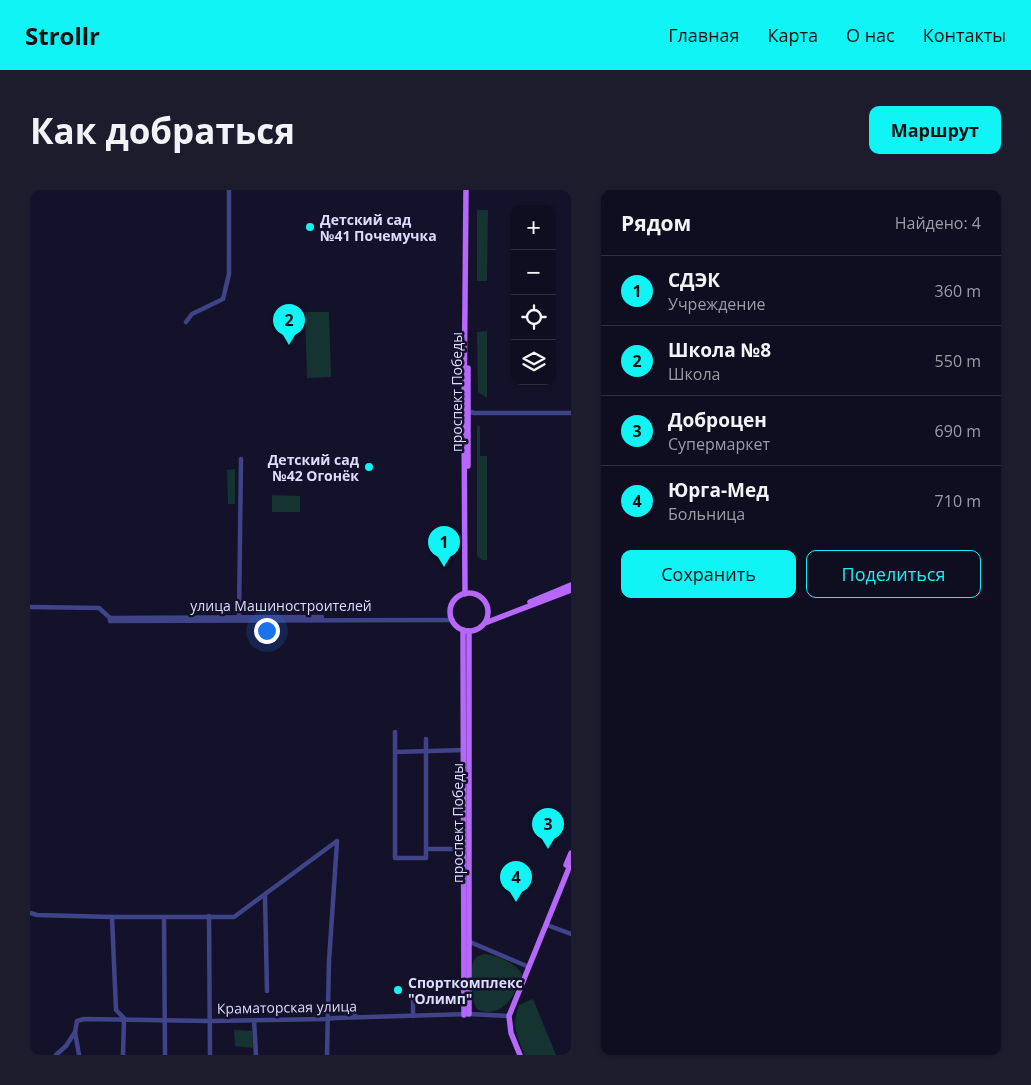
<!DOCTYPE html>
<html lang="ru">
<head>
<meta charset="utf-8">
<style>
	:root { --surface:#0f0e20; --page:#1d1c2d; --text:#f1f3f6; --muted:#9b9ca5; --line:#2f2e3e; --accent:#10f4f6 }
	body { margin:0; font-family:"Open Sans",sans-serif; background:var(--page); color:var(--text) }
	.controls { position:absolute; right:15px; top:15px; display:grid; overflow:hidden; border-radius:10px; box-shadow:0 1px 4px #0004 }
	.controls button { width:45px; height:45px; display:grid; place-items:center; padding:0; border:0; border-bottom:1px solid var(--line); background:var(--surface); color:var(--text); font:25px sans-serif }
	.you { position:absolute; left:236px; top:440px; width:18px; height:18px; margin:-12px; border:4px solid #fff; border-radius:50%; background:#1a73e8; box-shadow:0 0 0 8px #1a73e833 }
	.badge { display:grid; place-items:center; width:32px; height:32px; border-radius:50%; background:var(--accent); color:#111; font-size:16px; font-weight:700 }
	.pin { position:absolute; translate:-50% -41px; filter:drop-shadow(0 1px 2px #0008) }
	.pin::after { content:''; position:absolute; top:26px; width:18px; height:15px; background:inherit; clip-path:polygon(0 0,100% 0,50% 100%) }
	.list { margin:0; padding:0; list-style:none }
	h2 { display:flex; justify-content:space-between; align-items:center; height:65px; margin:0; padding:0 20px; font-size:21px }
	h2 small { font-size:16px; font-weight:400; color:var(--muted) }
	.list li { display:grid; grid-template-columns:32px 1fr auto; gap:15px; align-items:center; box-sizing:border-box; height:70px; padding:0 20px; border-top:1px solid var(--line) }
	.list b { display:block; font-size:19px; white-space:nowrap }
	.list p { margin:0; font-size:16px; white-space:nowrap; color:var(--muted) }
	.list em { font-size:16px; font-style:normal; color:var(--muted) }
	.actions { display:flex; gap:10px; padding:15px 20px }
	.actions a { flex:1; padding:11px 0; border:1px solid var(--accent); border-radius:10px; text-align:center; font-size:18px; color:var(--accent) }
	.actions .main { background:var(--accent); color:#111 }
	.icon { flex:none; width:28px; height:28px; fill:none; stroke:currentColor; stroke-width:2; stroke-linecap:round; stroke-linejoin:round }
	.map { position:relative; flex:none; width:541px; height:865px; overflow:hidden; border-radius:10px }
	header { display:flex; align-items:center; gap:30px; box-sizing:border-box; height:70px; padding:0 25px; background:var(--accent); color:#111 }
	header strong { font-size:24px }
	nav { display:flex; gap:28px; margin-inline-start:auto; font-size:18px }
	.intro { display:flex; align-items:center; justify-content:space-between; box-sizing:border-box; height:120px; padding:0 30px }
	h1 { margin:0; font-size:35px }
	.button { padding:12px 22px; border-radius:10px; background:var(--accent); color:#111; font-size:18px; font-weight:700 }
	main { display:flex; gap:30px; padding:0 30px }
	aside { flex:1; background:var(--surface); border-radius:10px; box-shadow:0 1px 4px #0004 }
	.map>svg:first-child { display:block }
	.green { fill:#153330 }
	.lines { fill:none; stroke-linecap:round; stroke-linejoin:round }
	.minor { stroke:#3f4387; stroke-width:4.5 }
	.major { stroke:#b568f9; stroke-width:5.5 }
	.poi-dot { fill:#10f4f6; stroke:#14122a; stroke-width:2 }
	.labels { text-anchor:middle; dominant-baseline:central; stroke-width:5; stroke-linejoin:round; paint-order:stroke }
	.poi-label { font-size:14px; font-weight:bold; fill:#dddcfe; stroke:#14122a; text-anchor:start }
	.street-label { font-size:14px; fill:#dddcfe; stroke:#14122a }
</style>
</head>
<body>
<header>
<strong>Strollr</strong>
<nav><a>Главная</a><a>Карта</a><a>О нас</a><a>Контакты</a></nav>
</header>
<div class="intro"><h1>Как добраться</h1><a class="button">Маршрут</a></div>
<main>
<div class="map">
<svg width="541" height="865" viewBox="0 0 541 865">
	<rect width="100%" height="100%" fill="#14122a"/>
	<g class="green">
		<path d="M447,20H458L457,91H447Z"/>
		<path d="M275,122H299L301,187L277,188Z"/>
		<path d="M457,141V208L448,202L447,142Z"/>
		<path d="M447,236H450V266H457V370H452L447,366Z"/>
		<path d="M205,279V314H198L197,280Z"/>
		<path d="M242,305L270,306V322H242Z"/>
		<path d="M454,764C466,765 487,773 492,785C486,802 478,821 458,822C454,822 450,821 447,819C441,813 440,776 444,770C447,766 450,765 454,764Z"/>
		<path d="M503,809L526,865H495C487,845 481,837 489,815Z"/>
		<path d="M204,840L222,841L223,858L205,856Z"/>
	</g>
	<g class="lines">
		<g class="minor">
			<path d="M156,132L162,124L193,109L199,84V0"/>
			<path d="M438,221L444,223H541"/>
			<path d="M0,417L69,418L80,428V431L423,430"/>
			<path d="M209,427L211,269"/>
			<path d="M80,428L292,427"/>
			<path d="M365,542V668H396V659H435"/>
			<path d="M365,562L434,560"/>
			<path d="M396,659V549"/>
			<path d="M235,706L237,801"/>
			<path d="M0,723L7,725L82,727H204L307,651"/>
			<path d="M179,726L180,865"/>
			<path d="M82,727L86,820L94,828L93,865"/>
			<path d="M134,727L135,865"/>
			<path d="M517,735L541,744"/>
			<path d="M440,752L499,777"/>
			<path d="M325,818V827"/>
			<path d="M383,826V807"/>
			<path d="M224,830L226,865"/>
			<path d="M26,865L36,856L45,842"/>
			<path d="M49,865L45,842L47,831L54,829L180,831L297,829L305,828L439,824L479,826"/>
			<path d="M297,865L299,771L307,652"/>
		</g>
		<g class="major">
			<path d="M438,276V178"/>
			<circle cx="439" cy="422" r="19"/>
			<path d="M435,404L434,220L436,0"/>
			<path d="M500,412L541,395"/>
			<path d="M455,433L541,400"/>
			<path d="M433,440L434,825"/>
			<path d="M439,441V824"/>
			<path d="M536,675L541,663"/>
			<path d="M490,865L481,843L479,826L541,673"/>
		</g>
	</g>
	<g class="poi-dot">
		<circle cx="280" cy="37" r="5"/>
		<circle cx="339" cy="277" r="5"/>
		<circle cx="368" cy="800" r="5"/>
	</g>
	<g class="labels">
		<g class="poi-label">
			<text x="290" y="29">Детский сад<tspan x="290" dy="16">№41 Почемучка</tspan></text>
			<text x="329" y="269" text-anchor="end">Детский сад<tspan x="329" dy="16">№42 Огонёк</tspan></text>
			<text x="378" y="792">Спорткомплекс<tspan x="378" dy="16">"Олимп"</tspan></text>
		</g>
		<g class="street-label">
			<text transform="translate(426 202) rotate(-90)">проспект Победы</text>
			<text x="251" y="415">улица Машиностроителей</text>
			<text transform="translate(427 633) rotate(-90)">проспект Победы</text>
			<text transform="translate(257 817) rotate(-1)">Краматорская улица</text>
		</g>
	</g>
</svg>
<div class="controls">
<button>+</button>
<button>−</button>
<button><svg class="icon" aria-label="locate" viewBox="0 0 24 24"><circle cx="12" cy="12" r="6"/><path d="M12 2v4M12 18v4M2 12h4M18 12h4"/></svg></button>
<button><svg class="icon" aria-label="layers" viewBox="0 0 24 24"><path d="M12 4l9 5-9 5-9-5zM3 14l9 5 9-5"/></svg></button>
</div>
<div class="you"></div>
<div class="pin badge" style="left:414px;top:377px">1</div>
<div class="pin badge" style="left:259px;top:155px">2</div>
<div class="pin badge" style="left:518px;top:659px">3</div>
<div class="pin badge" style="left:486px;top:712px">4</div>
</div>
<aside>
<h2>Рядом<small>Найдено: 4</small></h2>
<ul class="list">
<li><span class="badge">1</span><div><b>СДЭК</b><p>Учреждение</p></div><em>360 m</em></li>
<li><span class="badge">2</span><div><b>Школа №8</b><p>Школа</p></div><em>550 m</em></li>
<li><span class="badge">3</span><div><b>Доброцен</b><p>Супермаркет</p></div><em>690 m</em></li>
<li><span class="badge">4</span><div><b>Юрга-Мед</b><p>Больница</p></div><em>710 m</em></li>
</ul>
<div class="actions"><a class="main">Сохранить</a><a>Поделиться</a></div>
</aside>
</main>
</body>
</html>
